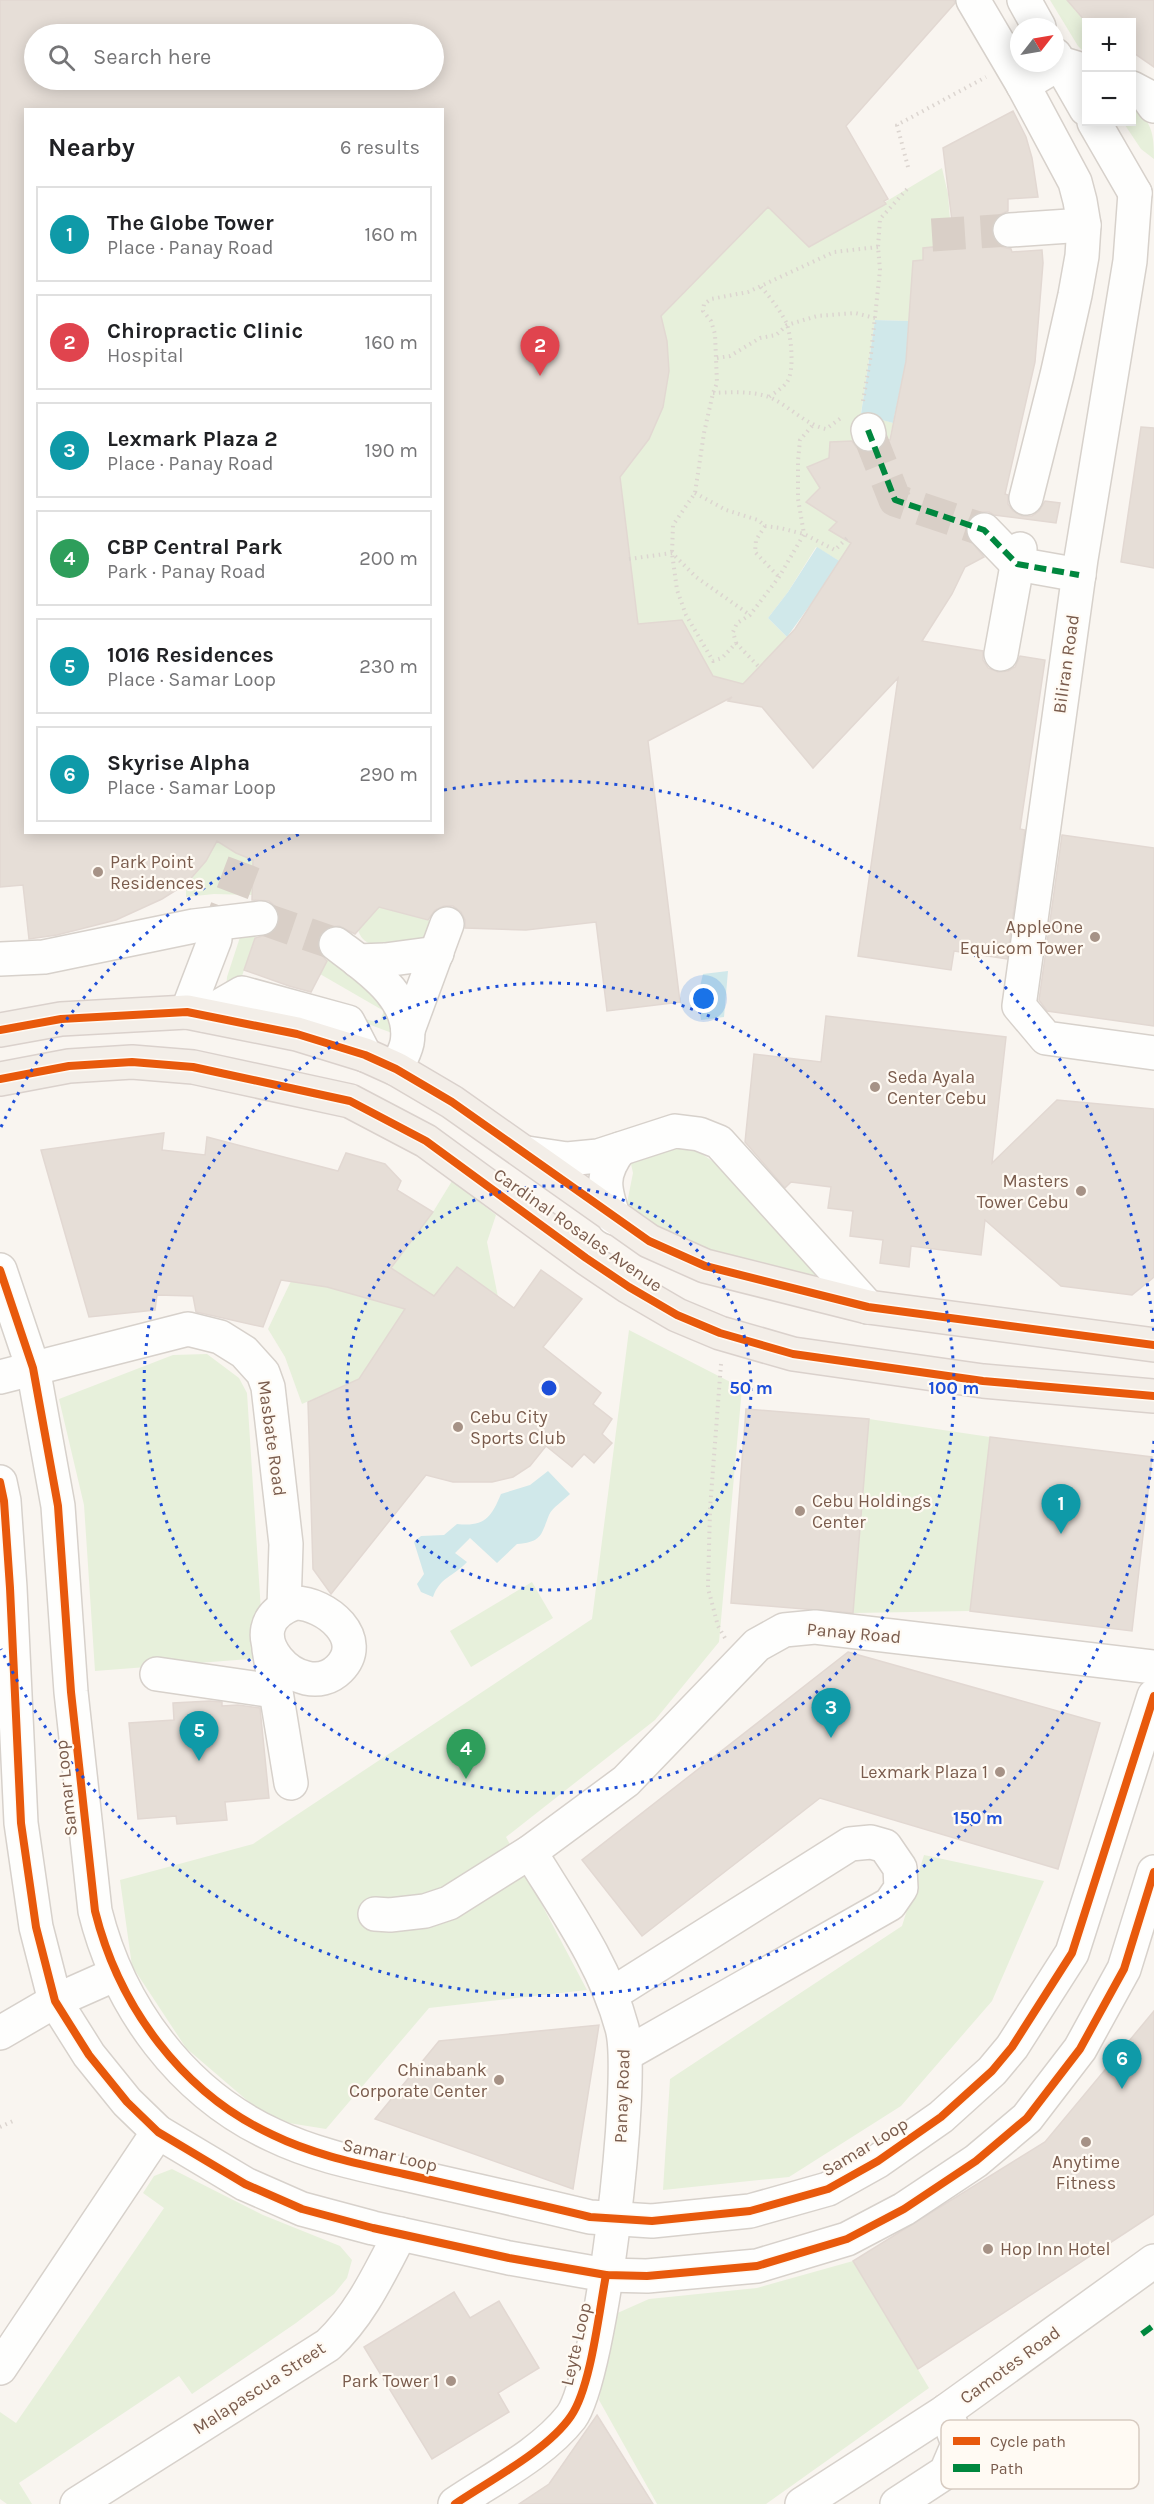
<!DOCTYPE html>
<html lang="en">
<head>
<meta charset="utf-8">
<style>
	:root { --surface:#fff; --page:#f2f2f2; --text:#202124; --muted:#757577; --line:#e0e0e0; --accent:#5c5450 }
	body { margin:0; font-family:Karla,sans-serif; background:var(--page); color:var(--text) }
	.controls { position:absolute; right:18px; top:18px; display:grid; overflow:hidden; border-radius:0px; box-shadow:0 3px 15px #0003 }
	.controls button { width:54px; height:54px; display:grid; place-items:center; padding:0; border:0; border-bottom:2px solid var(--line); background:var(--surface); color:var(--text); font:30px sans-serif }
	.compass { position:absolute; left:1010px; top:18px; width:54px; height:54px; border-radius:50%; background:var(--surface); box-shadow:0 3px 15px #0003; rotate:59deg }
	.you { position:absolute; left:704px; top:999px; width:21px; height:21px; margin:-15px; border:4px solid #fff; border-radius:50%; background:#1a73e8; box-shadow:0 0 0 9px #1a73e833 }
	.badge { display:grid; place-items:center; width:39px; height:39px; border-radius:50%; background:var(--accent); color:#fff; font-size:20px; font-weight:700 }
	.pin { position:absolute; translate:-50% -50px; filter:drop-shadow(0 2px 3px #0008) }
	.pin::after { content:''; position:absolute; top:32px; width:21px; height:18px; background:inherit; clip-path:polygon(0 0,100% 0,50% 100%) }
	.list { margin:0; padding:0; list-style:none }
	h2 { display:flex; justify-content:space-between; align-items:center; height:78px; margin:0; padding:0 24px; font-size:26px }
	h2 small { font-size:20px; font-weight:400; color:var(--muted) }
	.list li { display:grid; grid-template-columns:39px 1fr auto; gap:18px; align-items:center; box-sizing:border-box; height:96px; margin:0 12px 12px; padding:0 12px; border:2px solid var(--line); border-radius:0px }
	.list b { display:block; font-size:22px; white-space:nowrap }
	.list p { margin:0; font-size:20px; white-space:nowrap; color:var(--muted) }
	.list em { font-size:20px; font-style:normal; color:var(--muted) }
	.icon { flex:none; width:33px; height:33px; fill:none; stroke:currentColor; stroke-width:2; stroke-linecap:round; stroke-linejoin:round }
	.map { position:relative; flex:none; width:1154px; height:2504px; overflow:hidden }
	.search { position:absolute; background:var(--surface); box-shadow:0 3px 15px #0003; left:24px; top:24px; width:420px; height:66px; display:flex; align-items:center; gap:15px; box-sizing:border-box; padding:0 21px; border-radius:33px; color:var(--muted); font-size:22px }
	.panel { position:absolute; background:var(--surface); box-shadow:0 3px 15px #0003; left:24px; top:108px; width:420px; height:726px; border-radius:0px }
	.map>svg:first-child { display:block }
	.green { fill:#e7f0db }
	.water { fill:#d0e8ea }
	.building { fill:#e6ded7; stroke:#e2d8d2; stroke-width:1.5; fill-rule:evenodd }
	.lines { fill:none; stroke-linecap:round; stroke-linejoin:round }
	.minor-tunnel { stroke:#d9cfc7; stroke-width:33; stroke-dasharray:33 16; stroke-linecap:butt }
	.minor-casing { stroke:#d7d1cb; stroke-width:36 }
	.major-casing { stroke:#dad1cc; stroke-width:36 }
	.path { stroke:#dcd5d0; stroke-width:4; stroke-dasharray:1.5 4.5; stroke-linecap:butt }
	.minor { stroke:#fefefd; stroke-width:33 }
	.major { stroke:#f3eee8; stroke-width:33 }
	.quiet { stroke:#00873e; stroke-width:6; stroke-dasharray:12 6; stroke-linecap:butt }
	.cycleway-casing { stroke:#fffaf3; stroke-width:11 }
	.cycleway { stroke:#e8590c; stroke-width:8 }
	.ring { fill:none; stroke:#1d4ed8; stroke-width:3; stroke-dasharray:3 6 }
	.poi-dot { fill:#a69286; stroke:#fffaf3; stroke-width:2 }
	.labels { text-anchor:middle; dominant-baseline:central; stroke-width:4.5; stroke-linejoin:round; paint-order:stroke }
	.street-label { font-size:18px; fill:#7a5c4d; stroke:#fffaf3 }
	.poi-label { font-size:18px; fill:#7a5c4d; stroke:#fffaf3; text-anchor:start }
	.key { fill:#fffaf3; stroke:#d7cbc1; stroke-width:1.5 }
	.key-label { font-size:16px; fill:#7a5c4d }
	.centre { fill:#1d4ed8; stroke:#fffaf3; stroke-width:3 }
	.ring-label { font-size:18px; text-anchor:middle; font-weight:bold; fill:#1d4ed8; stroke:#fffaf3; stroke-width:4.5; stroke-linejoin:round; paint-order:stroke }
</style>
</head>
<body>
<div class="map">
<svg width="1154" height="2504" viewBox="0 0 1154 2504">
	<rect width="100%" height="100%" fill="#f9f5f0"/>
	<g class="green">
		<path d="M1050,0H1068L1086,23V54L1078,46Z"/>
		<path d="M1132,105C1152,122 1154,133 1154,159L1141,149L1123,122H1132Z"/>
		<path d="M942,168L948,194L952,245L923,248V260L913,261L910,321L875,320L861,413L893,423L888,445L876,437L863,445L845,441L830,442L829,451L833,461L818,462L808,467L823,487L808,501L816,509L838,521L830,529L855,536L841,562L816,547L788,592L768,618L787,637L748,679L755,687L712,676L682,620L638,624L620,477C665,426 676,382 661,316L768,207L810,247Z"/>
		<path d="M217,841L236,853L253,859L252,895L214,894L186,897V884L206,861Z"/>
		<path d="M379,907L439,923L425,939C405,942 366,957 358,930Z"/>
		<path d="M242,931H257L238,988H226L227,977Z"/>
		<path d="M332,950L392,1011V1033L312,1003L379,1023L384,1011L320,974Z"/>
		<path d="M688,1144L729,1173L828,1283L694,1245L628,1213L627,1203L633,1173L629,1155Z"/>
		<path d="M452,1181L496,1215L487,1242L498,1297L457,1267L434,1296L420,1287L359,1379L302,1404L285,1357L268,1329L291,1281L327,1287L369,1299L433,1212Z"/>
		<path d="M629,1330L742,1388L719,1642L655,1720L506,1837L587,1990L429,2008L326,2129L270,2120L186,2048L132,1966L120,1880L253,1844L592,1619Z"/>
		<path d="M207,1354L239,1378L247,1393L264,1658L95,1671L84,1505L59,1399L173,1355Z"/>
		<path d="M869,1419L990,1437L970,1611L853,1613Z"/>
		<path d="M532,1582L553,1618L471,1667L450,1631Z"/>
		<path d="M924,1855L1044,1881L992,2001L901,2106L789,2177L663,2190L670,2079L902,1926Z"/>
		<path d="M172,2169L263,2215L340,2246L352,2260L347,2278L334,2294L296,2323L192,2394L179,2376L19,2483L32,2504H7L0,2499V2412L16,2423L164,2208L143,2193L154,2176Z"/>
		<path d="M853,2261L929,2388L766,2504H657L599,2400L613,2315L649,2299L757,2288Z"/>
	</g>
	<g class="water">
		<path d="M875,320L910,321L906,361L893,423L861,414Z"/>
		<path d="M817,547L841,562L787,637L768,618L788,592Z"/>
		<path d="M728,971L724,1017L701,1020L698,995L703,974Z"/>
		<path d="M548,1471L570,1494C564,1500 552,1508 549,1515C541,1535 542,1542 517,1544L497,1563L470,1538L455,1553L467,1562C453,1577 440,1577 433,1597L421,1592L417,1584L424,1574L414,1542L421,1536L444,1535L457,1524C484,1527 491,1518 501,1494L530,1485Z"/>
	</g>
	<g class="building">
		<path d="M0,0H954L955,3L846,126L888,199L884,201L886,204L809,247L768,207L661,316L667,341L669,371L663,407L649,439L620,477L638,624L682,620L713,676L743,684L795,629L851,543L829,530L837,522L806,502L820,488L807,467L829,458L830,442L852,441L856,447L863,452H873L882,448L887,440H890L906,361L913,261L923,260V248L952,245V221L943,148L1013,111L1026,137L1032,158L1038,197L1008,199V211L999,215L993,221L991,232L995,241L1002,247L1011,249L1012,252L1042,250L1043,263L1035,362L1005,494L1008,495V504L1013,511L1022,516H1032L1039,511L1045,501L1060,503L1056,523L994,515L989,512H980L971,516L966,524V535L984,557L965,567L952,594L922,641L983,651V660L988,668L998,672L1008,671L1015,667L1020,656L1045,660L1020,829L1025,830L1007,959L954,951L951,970L858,956L898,678L813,768L762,707L728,701L732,697L648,741L680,1002L607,1011L596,922L526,930L465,928V920L461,912L453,906H444L435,910L428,920L379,907L355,934L339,926L328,927L321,933L317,942L319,952L327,961L311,992L289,986L244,970L255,938L273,933L278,925L279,915L276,907L269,901L252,900L253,860L236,853L217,841L206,861L186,884L162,899L116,920L57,935L29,939L23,885L0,887ZM34,34H434V80H34ZM26,110H442V832H26Z"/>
		<path d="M1067,0H1154V67L1131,51V22H1086Z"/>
		<path d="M1141,427L1154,428V568L1121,562Z"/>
		<path d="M1062,835L1154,848V1026L1047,1011L1039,1000Z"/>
		<path d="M826,1016L1006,1037L992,1163L1057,1100L1154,1109V1277L1132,1295L1061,1286L985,1220L981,1255L911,1246L909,1267L880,1263L883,1240L850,1236L853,1211L828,1208L831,1187L791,1182L785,1188L745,1142L754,1054L821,1062Z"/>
		<path d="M164,1133L162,1150L205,1155L207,1137L338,1171L346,1153L385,1164L401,1181L397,1190L433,1212L391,1268L434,1296L457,1267L514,1308L541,1270L582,1299L543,1347L601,1393L593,1404L612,1419L602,1434L612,1443L594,1463L584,1454L572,1467L546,1446L530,1466L513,1477L492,1482H453L426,1475L331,1594L313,1569L308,1402L359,1379L405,1309L327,1287L281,1280L263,1327L196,1312L193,1296L157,1295L155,1310L89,1317L41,1150Z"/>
		<path d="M746,1409L869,1419L853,1613L731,1603Z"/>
		<path d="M990,1437L1152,1457L1132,1631L970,1611Z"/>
		<path d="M848,1652L1100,1723L1058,1869L820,1798L642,1936L582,1860Z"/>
		<path d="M210,1701L222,1702V1706L238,1705L260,1708L269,1798L225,1802L227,1820L177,1824L176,1816L138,1819L129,1723L174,1720L173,1703Z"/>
		<path d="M1154,2011V2214L918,2369L853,2261L1045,2142Z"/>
		<path d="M599,2025L573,2189L375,2119L439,2041Z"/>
		<path d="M454,2292L470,2318L499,2301L539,2368L498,2393L509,2412L432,2459L364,2347Z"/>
		<path d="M597,2415L653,2504H519L549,2484Z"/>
	</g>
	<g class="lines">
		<g class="minor-tunnel">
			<path d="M932,235L1010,230"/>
			<path d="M869,434L895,500L984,530"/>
			<path d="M261,918L336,944"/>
			<path d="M215,939L246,857"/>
		</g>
		<defs>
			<g id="minor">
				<path d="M973,0L1023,85L1075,182L1080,201L1084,225L1082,256L1075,295L1057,375L1026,498"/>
				<path d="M1024,0L1039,27"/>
				<path d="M1055,55L1086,109"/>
				<path d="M1023,85L1060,63L1086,71"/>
				<path d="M1132,88L1147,96L1154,106"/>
				<path d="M1094,122L1135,193"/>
				<path d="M1135,193L1130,261L1081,559L1019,1006L1046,1038L1154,1053"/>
				<path d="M1010,230L1084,225"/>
				<path d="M868,430L869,434"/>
				<path d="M984,530L1017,564L1079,575"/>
				<path d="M1001,654L1020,549"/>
				<path d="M336,944C366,967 415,998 407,1043C405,1052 400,1061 396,1069"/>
				<path d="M0,959L44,957L194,926L261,918"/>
				<path d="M358,961L385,960L437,953"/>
				<path d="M187,1012L215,939"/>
				<path d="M204,1015L242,993L348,1022L365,1055"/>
				<path d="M408,1030L447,924"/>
				<path d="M527,1153L567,1159L598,1156L675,1131L699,1134L719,1142L868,1307"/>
				<path d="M614,1218C604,1189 600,1175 620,1149"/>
				<path d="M0,1270L33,1368L58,1506L71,1692L95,1911C119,2007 182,2093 273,2135C314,2155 360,2164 404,2174C466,2188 528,2202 590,2217L652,2221L750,2211L828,2189L878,2161L941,2117L992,2071L1012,2047L1072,1953L1154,1696"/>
				<path d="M0,1377L188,1329L220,1337L244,1352L263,1373L268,1387L286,1544L284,1607"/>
				<path d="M0,1482L4,1501L10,1588L21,1823L36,1927L55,2001L89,2055L127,2102L158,2132L245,2184L302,2209L373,2228L509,2258L606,2275L647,2276L757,2266L847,2239L904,2209L976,2161L1027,2118L1080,2049L1124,1969L1154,1872"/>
				<path d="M295,1603C326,1603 369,1639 339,1669C301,1707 227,1627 295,1603Z"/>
				<path d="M269,1649L291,1783"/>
				<path d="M157,1674L274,1691"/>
				<path d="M375,1914L390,1915L425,1911L449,1903L530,1852L626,1781L757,1645L784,1630L815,1627L1154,1667"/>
				<path d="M612,1994L850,1844L871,1842L885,1846L900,1868L901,1888L890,1904L626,2054"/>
				<path d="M0,2033L55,2001L116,1974"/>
				<path d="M0,2368L158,2132"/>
				<path d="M77,2504L328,2345C361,2314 379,2274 400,2234"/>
				<path d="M455,2504C492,2479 543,2453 571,2417C601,2377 636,2079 622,2028C605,1964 565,1909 530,1852"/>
				<path d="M802,2504L946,2411L1154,2261"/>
				<path d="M897,2504L946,2472L958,2444L946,2411"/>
			</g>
			<g id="major">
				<path d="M0,1030L61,1019L187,1012L297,1034L365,1055L396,1069L452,1102L649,1241L705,1266L868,1307L1154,1345"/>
				<path d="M0,1079L69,1066L132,1062L193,1067L350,1101L426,1141L586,1258L629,1287L677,1315L720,1333L793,1354L983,1381L1154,1396"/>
			</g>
		</defs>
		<use href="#minor" class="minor-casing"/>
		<use href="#major" class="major-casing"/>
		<g class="path">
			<path d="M908,167L897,125L986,77"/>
			<path d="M761,287C770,297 779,309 786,322C791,333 795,371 787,382C783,388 774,393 769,397"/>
			<path d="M717,358L730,356L760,338L776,335L787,325L817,316L855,313L875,318"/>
			<path d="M713,393C731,392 752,391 769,397C790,406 804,424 826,429L841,418"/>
			<path d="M863,401L871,354L880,270L878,247L880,219L908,188"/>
			<path d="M812,426L800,440L798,461V499L804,534L779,577L750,615L737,623L733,632L736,643L722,658L713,661L686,615L677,590L672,553L673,525L695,493L704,433L713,393L717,383L715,334L711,321L703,311L704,304L711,299L748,292L834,252L878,247"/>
			<path d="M695,493L726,510L758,520L765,526L780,528L804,534L835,550L849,536"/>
			<path d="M765,526L756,540L755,552L779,577"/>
			<path d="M629,559L672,553L696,577L750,615"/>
			<path d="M736,643L759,667"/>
			<path d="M721,1364L710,1509L708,1588L718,1626L725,1638"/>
			<path d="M0,2127L13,2121"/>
		</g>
		<use href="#minor" class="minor"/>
		<use href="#major" class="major"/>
		<g class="quiet">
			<path d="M868,430L895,500L984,530L1017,564L1079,575"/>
			<path d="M1142,2334L1154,2325"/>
		</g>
		<defs>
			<g id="cycleway">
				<path d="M0,1030L61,1019L187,1012L297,1034L365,1055L396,1069L452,1102L649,1241L705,1266L868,1307L1154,1345"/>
				<path d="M0,1079L69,1066L132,1062L193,1067L350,1101L426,1141L586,1258L629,1287L677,1315L720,1333L793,1354L983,1381L1154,1396"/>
				<path d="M0,1270L33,1368L58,1506L71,1692L95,1911C119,2007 182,2093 273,2135C314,2155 360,2164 404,2174C466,2188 528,2202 590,2217L652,2221L750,2211L828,2189L878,2161L941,2117L992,2071L1012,2047L1072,1953L1154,1696"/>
				<path d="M0,1482L4,1501L10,1588L21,1823L36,1927L55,2001L89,2055L127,2102L158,2132L245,2184L302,2209L373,2228L509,2258L606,2275L647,2276L757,2266L847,2239L904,2209L976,2161L1027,2118L1080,2049L1124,1969L1154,1872"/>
				<path d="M455,2504C489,2481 548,2450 571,2416C591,2387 599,2311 606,2275"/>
			</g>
		</defs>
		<use href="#cycleway" class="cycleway-casing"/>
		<use href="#cycleway" class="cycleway"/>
	</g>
	<g class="ring">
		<circle cx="549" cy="1388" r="202"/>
		<circle cx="549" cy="1388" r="405"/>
		<path d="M1154 1441A607 607 0 0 1 1 1649M1 1127A607 607 0 0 1 302 833M444 790A607 607 0 0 1 1154 1335"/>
	</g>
	<g class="poi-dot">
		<circle cx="98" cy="872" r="6"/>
		<circle cx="1095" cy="937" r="6"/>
		<circle cx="875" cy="1087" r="6"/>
		<circle cx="1081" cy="1191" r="6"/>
		<circle cx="458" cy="1427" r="6"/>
		<circle cx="800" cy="1511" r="6"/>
		<circle cx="1000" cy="1772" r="6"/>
		<circle cx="499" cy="2080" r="6"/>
		<circle cx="1086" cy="2142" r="6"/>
		<circle cx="988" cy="2249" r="6"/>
		<circle cx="451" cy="2381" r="6"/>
	</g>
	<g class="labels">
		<g class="street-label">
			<text transform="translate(1066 664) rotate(-82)">Biliran Road</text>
			<text transform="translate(578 1230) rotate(35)">Cardinal Rosales Avenue</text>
			<text transform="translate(272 1438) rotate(82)">Masbate Road</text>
			<text transform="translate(854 1633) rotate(5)">Panay Road</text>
			<text transform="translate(66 1788) rotate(-96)">Samar Loop</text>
			<text transform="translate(622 2096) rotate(-88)">Panay Road</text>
			<text transform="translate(865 2147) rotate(-31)">Samar Loop</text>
			<text transform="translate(390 2155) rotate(13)">Samar Loop</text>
			<text transform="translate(576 2344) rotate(-77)">Leyte Loop</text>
			<text transform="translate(1010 2365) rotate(-36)">Camotes Road</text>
			<text transform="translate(259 2388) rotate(-33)">Malapascua Street</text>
		</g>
		<g class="poi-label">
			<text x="110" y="862">Park Point<tspan x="110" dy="21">Residences</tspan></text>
			<text x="1083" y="927" text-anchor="end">AppleOne<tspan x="1083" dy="21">Equicom Tower</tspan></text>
			<text x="887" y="1077">Seda Ayala<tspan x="887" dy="21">Center Cebu</tspan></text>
			<text x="1069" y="1181" text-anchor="end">Masters<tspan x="1069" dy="21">Tower Cebu</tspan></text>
			<text x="470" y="1417">Cebu City<tspan x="470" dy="21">Sports Club</tspan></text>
			<text x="812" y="1501">Cebu Holdings<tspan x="812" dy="21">Center</tspan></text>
			<text x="988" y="1772" text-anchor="end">Lexmark Plaza 1</text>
			<text x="487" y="2070" text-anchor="end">Chinabank<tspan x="487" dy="21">Corporate Center</tspan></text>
			<text x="1086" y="2162" text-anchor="middle">Anytime<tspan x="1086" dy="21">Fitness</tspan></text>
			<text x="1000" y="2249">Hop Inn Hotel</text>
			<text x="439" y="2381" text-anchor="end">Park Tower 1</text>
		</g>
	</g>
	<rect x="941" y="2420" width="198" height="69" rx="9" class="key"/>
	<rect x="953" y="2437" width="27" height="8" fill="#e8590c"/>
	<rect x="953" y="2464" width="27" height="8" fill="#00873e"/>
	<g class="key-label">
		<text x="990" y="2447">Cycle path</text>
		<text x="990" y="2474">Path</text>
	</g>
	<circle cx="549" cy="1388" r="9" class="centre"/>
	<g class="ring-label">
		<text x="751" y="1394">50 m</text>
		<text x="954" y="1394">100 m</text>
		<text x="978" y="1824">150 m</text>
	</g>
</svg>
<div class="controls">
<button>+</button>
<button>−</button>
</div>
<svg class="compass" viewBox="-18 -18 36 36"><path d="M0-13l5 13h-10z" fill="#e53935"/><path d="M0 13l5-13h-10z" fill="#757577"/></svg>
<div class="you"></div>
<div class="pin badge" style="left:1061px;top:1534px;background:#0f9aa8">1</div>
<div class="pin badge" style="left:540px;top:376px;background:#e0444e">2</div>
<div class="pin badge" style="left:831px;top:1738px;background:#0f9aa8">3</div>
<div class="pin badge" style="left:466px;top:1779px;background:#2e9e5b">4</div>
<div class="pin badge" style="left:199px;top:1761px;background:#0f9aa8">5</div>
<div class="pin badge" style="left:1122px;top:2089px;background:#0f9aa8">6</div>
<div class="search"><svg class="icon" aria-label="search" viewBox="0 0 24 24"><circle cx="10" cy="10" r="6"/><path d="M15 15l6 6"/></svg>Search here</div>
<section class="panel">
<h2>Nearby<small>6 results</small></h2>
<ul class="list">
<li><span class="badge" style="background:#0f9aa8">1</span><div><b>The Globe Tower</b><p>Place · Panay Road</p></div><em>160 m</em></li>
<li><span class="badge" style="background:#e0444e">2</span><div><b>Chiropractic Clinic</b><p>Hospital</p></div><em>160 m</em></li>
<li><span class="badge" style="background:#0f9aa8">3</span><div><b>Lexmark Plaza 2</b><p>Place · Panay Road</p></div><em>190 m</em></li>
<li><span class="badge" style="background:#2e9e5b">4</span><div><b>CBP Central Park</b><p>Park · Panay Road</p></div><em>200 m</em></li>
<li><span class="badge" style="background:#0f9aa8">5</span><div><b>1016 Residences</b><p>Place · Samar Loop</p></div><em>230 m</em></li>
<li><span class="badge" style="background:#0f9aa8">6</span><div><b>Skyrise Alpha</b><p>Place · Samar Loop</p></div><em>290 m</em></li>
</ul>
</section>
</div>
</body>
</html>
